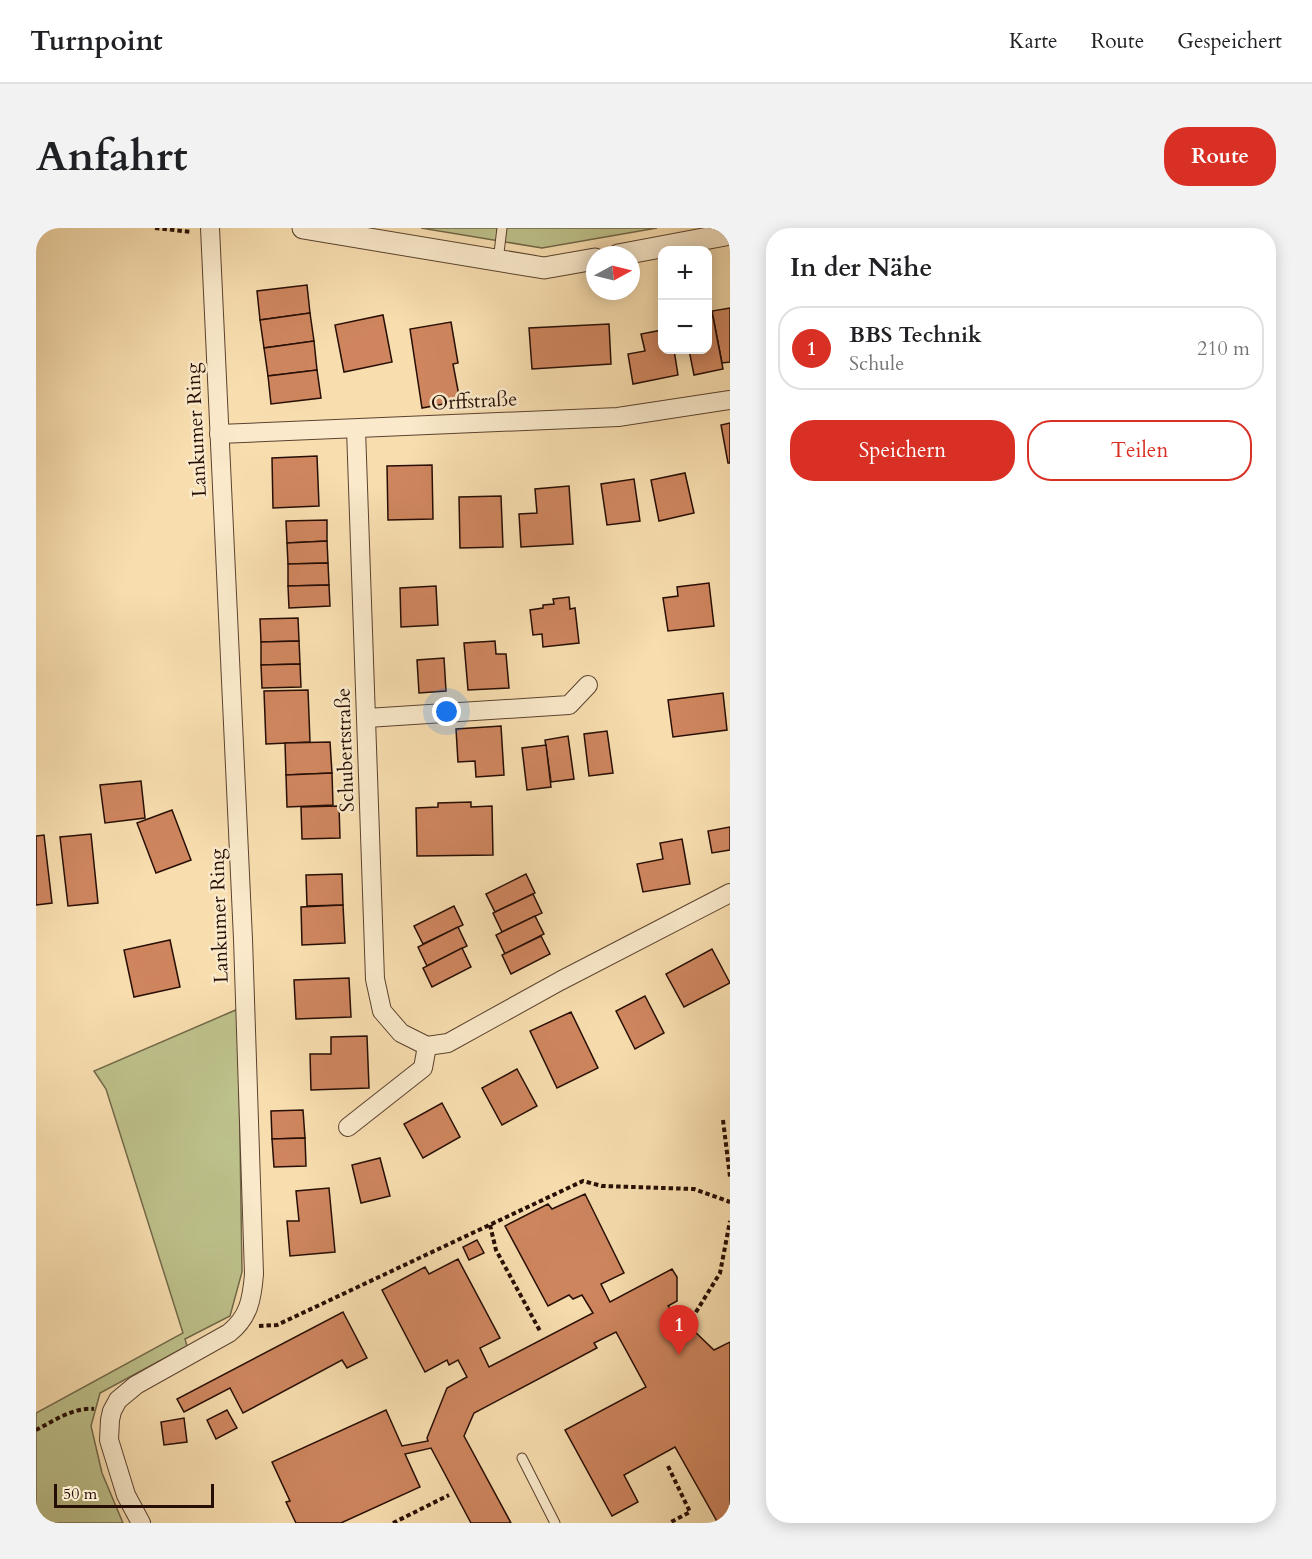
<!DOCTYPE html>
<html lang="de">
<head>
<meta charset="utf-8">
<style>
	:root { --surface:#fff; --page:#f2f2f2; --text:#202124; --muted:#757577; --line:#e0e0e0; --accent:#d93025 }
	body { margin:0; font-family:Cardo,serif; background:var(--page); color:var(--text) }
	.controls { position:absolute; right:18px; top:18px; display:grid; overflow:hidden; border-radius:12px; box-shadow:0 3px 15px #0003 }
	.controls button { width:54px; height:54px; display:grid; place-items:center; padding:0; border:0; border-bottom:2px solid var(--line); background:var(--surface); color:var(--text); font:30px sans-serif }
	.compass { position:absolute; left:550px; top:18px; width:54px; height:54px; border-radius:50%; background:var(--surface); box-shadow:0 3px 15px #0003; rotate:83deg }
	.scale { position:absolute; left:18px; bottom:15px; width:160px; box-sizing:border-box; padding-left:6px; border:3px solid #270e04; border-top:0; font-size:16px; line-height:21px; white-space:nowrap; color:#270e04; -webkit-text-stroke:4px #faeacb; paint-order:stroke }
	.you { position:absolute; left:411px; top:484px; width:21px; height:21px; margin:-15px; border:4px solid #fff; border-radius:50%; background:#1a73e8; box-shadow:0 0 0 9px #1a73e833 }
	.badge { display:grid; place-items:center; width:39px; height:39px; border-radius:50%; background:var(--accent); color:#fff; font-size:20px; font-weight:700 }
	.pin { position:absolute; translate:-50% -50px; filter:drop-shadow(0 2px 3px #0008) }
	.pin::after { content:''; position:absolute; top:32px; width:21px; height:18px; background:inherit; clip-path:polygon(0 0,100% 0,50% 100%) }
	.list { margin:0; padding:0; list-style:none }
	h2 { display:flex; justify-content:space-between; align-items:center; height:78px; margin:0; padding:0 24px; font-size:26px }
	h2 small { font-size:20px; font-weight:400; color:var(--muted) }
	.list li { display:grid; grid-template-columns:39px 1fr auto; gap:18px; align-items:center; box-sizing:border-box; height:84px; margin:0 12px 12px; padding:0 12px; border:2px solid var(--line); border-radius:24px }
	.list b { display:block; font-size:22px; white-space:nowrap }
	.list p { margin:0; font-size:20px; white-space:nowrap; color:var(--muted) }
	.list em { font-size:20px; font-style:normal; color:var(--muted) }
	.actions { display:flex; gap:12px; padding:18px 24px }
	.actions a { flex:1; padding:14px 0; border:2px solid var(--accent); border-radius:24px; text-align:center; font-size:21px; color:var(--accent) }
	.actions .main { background:var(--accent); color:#fff }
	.map { position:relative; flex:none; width:694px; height:1295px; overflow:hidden; border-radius:24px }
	header { display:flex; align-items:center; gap:36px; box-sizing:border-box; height:84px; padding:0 30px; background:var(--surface); border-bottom:2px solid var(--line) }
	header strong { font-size:28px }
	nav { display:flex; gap:33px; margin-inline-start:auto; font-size:21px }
	.intro { display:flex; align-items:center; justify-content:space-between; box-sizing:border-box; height:144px; padding:0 36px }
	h1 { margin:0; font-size:42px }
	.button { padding:15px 27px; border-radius:24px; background:var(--accent); color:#fff; font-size:21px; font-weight:700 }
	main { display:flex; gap:36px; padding:0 36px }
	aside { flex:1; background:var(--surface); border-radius:24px; box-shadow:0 3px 15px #0003 }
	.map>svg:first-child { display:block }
	.green { fill:#bdc18b; stroke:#726848; stroke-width:1.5 }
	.building { fill:#cf865f; stroke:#270e04; stroke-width:1.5 }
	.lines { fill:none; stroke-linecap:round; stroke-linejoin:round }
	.service-casing { stroke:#5b422f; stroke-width:11 }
	.minor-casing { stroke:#5b422f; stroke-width:20 }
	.tertiary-casing { stroke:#5b422f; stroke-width:23 }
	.path { stroke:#270e04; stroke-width:4; stroke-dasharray:4.5 3; stroke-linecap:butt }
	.service { stroke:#faeacb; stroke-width:9 }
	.minor { stroke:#faeacb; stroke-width:18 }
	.tertiary { stroke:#faeacb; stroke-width:21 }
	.labels { text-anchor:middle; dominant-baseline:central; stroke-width:5; stroke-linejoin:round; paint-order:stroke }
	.street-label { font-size:20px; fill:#270e04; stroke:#faeacb }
</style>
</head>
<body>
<header>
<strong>Turnpoint</strong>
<nav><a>Karte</a><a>Route</a><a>Gespeichert</a></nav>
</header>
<div class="intro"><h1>Anfahrt</h1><a class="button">Route</a></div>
<main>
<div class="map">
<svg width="694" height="1295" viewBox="0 0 694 1295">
	<rect width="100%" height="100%" fill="#f8deaf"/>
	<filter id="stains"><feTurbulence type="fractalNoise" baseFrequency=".00333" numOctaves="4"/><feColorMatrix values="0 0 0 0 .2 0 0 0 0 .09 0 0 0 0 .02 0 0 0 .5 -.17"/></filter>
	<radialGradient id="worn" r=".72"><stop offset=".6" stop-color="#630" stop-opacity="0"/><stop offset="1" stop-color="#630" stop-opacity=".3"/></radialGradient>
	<g class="green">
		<path d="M385,0H621L506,20Z"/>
		<path d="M202,781L206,1044L194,1088L149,1111L151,1118L64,1165L55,1198L66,1245L87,1295H0V1185L147,1105L70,861L58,843Z"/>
	</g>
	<g class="building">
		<path d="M271,57L274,85L224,92L221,63Z"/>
		<path d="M694,80V134L686,135L676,83Z"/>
		<path d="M274,85L278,113L228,120L224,92Z"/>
		<path d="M347,87L356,134L308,144L299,97Z"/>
		<path d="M677,89L687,141L658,147L653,122H672V90Z"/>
		<path d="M415,94L422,135L417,136L424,173L386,180L374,101Z"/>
		<path d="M573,96L575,136L496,141L493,100Z"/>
		<path d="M626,102V122H638L642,147L597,156L592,126L609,123L605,106Z"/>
		<path d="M278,113L281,142L232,148L228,120Z"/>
		<path d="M281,142L285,170L235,176L232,148Z"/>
		<path d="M694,195V235H692L685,197Z"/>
		<path d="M281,228L283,278L237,280L236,230Z"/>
		<path d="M396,237L397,291L352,292L351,238Z"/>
		<path d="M649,245L658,285L623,293L615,252Z"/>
		<path d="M598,251L604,293L571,297L565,256Z"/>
		<path d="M533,258L537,316L485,319L483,286L501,285L499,261Z"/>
		<path d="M465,268L467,319L424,320L423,269Z"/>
		<path d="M291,292V313L251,315L250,293Z"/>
		<path d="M291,313L292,335L252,336L251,315Z"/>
		<path d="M292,335L293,357L252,358V336Z"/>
		<path d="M673,355L678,398L632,403L627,370L642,368L641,359Z"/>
		<path d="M293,357L294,378L253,380L252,358Z"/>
		<path d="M400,358L402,397L365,399L364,360Z"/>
		<path d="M533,369L534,381L539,380L543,415L507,419L506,406L497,407L494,382L507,380V377L518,376L517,371Z"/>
		<path d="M262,390L263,413L225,414L224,391Z"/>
		<path d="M263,413L264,436L225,437V414Z"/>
		<path d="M459,413L460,426H470L473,460L432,462L428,415Z"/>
		<path d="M408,430L410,463L383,465L381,432Z"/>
		<path d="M264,436L265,459L226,460L225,437Z"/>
		<path d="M272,462L274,514L230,516L228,463Z"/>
		<path d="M687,465L691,502L637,509L632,472Z"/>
		<path d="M465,498L468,547L440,549L439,533L422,534L420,501Z"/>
		<path d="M571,503L577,545L553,548L548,506Z"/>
		<path d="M532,508L538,551L515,554L509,512Z"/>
		<path d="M294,514L296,545L250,547L249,515Z"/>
		<path d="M510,517L515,559L491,562L486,520Z"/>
		<path d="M296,545L297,577L251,579L250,547Z"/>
		<path d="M105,553L109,590L69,595L64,557Z"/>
		<path d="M435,574V579L456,578L457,627L381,628L380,580L402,579V575Z"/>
		<path d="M303,578L304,610L266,611L265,579Z"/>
		<path d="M136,582L155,632L120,645L101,595Z"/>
		<path d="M694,599V622L676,625L672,603Z"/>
		<path d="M55,606L62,675L32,678L24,609Z"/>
		<path d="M8,607L16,675L0,677V608Z"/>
		<path d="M646,611L654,656L607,664L601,636L627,631L624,615Z"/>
		<path d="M306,646L307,677L271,678L270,647Z"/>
		<path d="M490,646L499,665L459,684L450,666Z"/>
		<path d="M497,666L506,685L466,704L457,685Z"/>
		<path d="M307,677L309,715L266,717L265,679Z"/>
		<path d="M418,678L427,697L387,716L378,698Z"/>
		<path d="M499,688L508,706L469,726L460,707Z"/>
		<path d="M422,699L431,718L391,738L382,719Z"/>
		<path d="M505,708L514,726L475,746L466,727Z"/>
		<path d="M134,712L144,759L98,769L88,722Z"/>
		<path d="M426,720L435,739L396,759L387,740Z"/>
		<path d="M676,721L694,755L648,779L630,746Z"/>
		<path d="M313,750L315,789L260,791L258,752Z"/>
		<path d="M609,768L628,805L599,821L580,783Z"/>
		<path d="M535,784L562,840L521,860L494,803Z"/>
		<path d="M331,808L333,860L275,862L274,826H295V809Z"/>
		<path d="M481,841L501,878L466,897L446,860Z"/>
		<path d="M406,875L424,909L387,930L368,896Z"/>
		<path d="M267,882L269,910L236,911L235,883Z"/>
		<path d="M269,910L270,938L238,939L236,911Z"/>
		<path d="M344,930L354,968L325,975L316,937Z"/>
		<path d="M293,960L299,1024L254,1028L251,993H263L260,963Z"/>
		<path d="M549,966L588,1045L565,1056L574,1074L636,1041L641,1049V1073L632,1078L678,1122L694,1114V1295H682L639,1219L588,1247L602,1274L576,1288L529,1202L610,1159L580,1104L558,1115L561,1120L438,1185L428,1208L475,1295H435L395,1220L369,1226L384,1259L305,1295H260L250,1274L254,1273L236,1234L350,1182L366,1218L392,1213L391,1210L411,1160L431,1149L422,1132L413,1137L411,1132L389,1144L346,1062L389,1039L393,1046L422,1031L464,1110L444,1120L453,1139L557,1085L546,1067L537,1071L533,1067L512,1078L469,998L512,976L516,981Z"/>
		<path d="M441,1012L448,1025L433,1032L427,1019Z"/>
		<path d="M307,1084L331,1130L311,1140L306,1132L207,1185L194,1160L148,1184L141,1171Z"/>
		<path d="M191,1182L201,1200L180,1211L171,1192Z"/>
		<path d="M148,1190L151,1214L128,1217L125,1194Z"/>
	</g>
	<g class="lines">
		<defs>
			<g id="service">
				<path d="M462,33L466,0"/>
				<path d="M486,1230L519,1295"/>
			</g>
			<g id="minor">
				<path d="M320,201L339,751L346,783L365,805L391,818L412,815L524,753L694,665"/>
				<path d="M183,206L582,189L694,172"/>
				<path d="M331,490L533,477L552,457"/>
				<path d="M312,899L387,840L391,818"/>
				<path d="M105,1295L90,1267L73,1212L74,1192L76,1183L82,1172L100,1157L193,1105C213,1089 216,1071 218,1046L207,711L174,0"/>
			</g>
			<g id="tertiary">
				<path d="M267,0L508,40L559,31"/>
				<path d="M582,27L694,6"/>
			</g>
		</defs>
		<use href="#service" class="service-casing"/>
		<use href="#minor" class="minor-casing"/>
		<use href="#tertiary" class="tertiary-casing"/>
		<g class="path">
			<path d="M119,0L156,4"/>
			<path d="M687,892L694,949"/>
			<path d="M454,997L460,1022L504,1103"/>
			<path d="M652,1097L684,1045L694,993"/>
			<path d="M223,1098L241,1097L547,953L566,958L658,961L694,974"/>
			<path d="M0,1202C18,1193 37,1179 58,1181"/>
			<path d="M632,1238L654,1284L633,1295"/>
			<path d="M357,1295L413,1267"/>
		</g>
		<use href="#service" class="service"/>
		<use href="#minor" class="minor"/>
		<use href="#tertiary" class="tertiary"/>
	</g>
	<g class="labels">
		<g class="street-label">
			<text transform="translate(438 173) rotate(-3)">Orffstraße</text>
			<text transform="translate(160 202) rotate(-93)">Lankumer Ring</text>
			<text transform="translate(309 522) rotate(-92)">Schubertstraße</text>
			<text transform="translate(183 688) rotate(-92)">Lankumer Ring</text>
		</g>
	</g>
	<rect width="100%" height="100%" filter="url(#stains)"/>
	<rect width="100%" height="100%" fill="url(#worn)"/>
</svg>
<div class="controls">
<button>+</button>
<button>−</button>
</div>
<svg class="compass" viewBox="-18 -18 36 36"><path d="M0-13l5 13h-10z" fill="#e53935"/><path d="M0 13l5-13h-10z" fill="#757577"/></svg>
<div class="scale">50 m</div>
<div class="you"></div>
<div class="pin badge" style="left:643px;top:1127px">1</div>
</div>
<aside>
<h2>In der Nähe<small></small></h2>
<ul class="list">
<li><span class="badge">1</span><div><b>BBS Technik</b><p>Schule</p></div><em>210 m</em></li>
</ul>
<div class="actions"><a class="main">Speichern</a><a>Teilen</a></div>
</aside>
</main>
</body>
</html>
